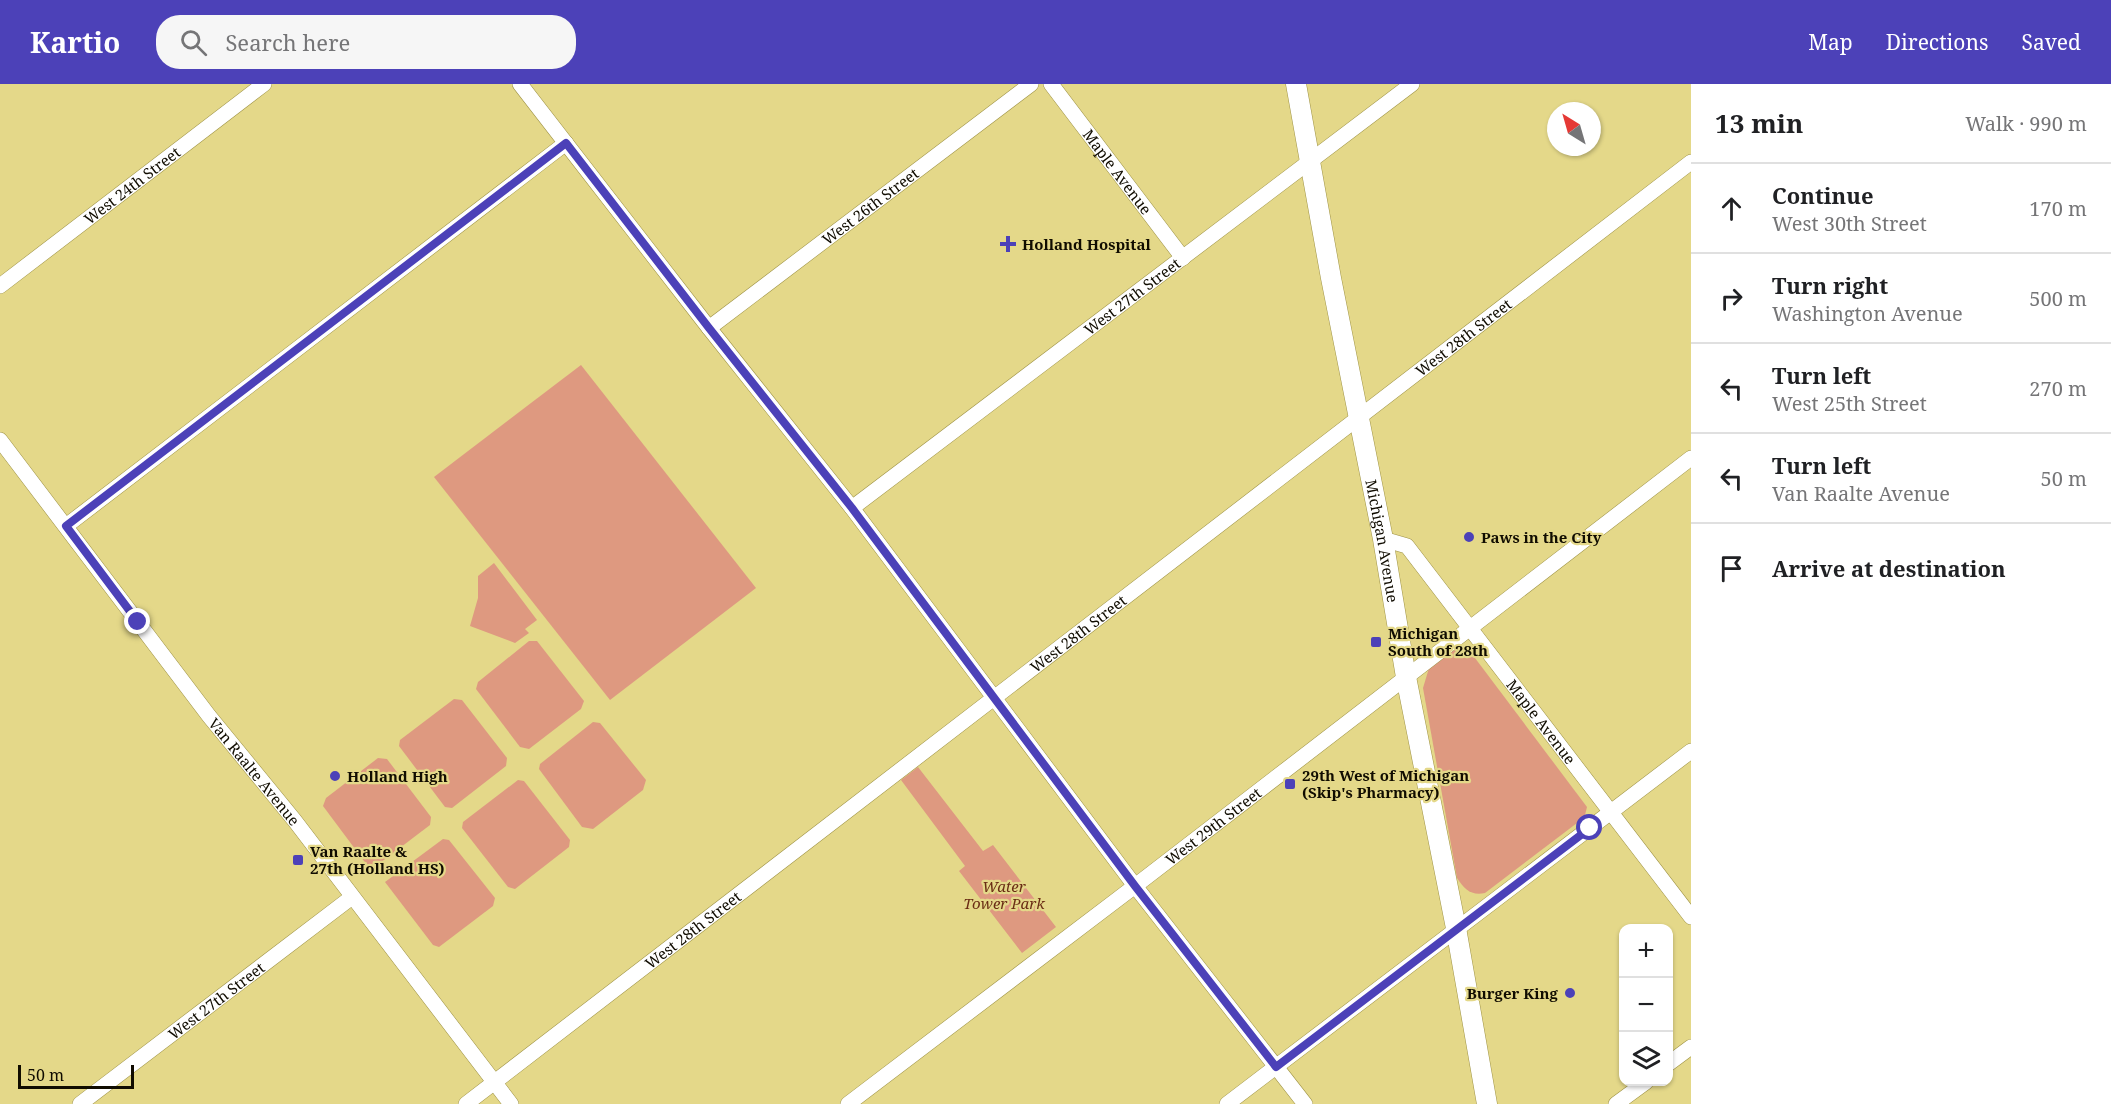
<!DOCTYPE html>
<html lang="en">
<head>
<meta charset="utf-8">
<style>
	:root { --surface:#fff; --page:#f6f6f6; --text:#202124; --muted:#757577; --line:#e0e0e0; --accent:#4c41b8 }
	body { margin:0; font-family:"Noto Serif",serif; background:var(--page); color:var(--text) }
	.controls { position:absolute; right:18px; bottom:18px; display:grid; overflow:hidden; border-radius:12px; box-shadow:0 2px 4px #0004 }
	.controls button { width:54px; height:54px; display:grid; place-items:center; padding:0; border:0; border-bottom:2px solid var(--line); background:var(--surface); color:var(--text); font:30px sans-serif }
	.compass { position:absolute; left:1547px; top:18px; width:54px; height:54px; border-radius:50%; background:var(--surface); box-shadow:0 2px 4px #0004; rotate:323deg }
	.scale { position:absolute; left:18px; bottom:15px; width:116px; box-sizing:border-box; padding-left:6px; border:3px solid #100c00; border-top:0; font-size:16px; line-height:21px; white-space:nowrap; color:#100c00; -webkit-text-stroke:4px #e4d889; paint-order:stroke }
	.stop { position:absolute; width:18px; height:18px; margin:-14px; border:4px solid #4c41b8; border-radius:50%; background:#fff }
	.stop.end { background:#4c41b8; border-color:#fff; box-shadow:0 2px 6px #0008 }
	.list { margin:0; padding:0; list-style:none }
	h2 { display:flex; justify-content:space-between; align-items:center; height:78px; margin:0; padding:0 24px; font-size:26px }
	h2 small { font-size:20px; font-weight:400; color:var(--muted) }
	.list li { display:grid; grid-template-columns:39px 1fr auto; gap:18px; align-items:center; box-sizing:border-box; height:90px; padding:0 24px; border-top:2px solid var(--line) }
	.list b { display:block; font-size:22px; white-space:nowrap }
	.list p { margin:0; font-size:20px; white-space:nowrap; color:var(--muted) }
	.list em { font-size:20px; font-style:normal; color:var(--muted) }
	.icon { flex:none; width:33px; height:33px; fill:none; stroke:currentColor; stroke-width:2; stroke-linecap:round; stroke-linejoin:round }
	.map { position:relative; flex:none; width:1691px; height:1020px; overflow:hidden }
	header { display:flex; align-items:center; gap:36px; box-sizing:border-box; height:84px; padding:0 30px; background:var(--accent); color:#fff }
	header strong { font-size:28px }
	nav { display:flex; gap:33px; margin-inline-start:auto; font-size:21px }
	.search { width:420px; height:54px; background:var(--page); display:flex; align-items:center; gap:15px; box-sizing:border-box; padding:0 21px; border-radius:24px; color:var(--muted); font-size:22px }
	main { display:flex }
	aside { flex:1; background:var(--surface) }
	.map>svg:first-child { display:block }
	.green { fill:#de9980 }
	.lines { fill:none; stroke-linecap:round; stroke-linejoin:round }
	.minor-casing { stroke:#9e9244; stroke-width:16 }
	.major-casing { stroke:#9e9244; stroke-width:21 }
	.minor { stroke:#fff; stroke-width:15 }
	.major { stroke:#fff; stroke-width:20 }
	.route { stroke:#4c41b8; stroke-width:8 }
	.poi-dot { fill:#4c41b8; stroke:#e4d889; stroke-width:2 }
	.labels { text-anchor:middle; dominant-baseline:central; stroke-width:4.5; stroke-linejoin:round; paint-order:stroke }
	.street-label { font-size:15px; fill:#100c00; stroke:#e4d889 }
	.poi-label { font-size:15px; font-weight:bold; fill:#100c00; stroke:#e4d889; text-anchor:start }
	.park-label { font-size:15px; font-style:italic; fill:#6a2d15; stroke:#e4d889 }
</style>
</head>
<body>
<header>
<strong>Kartio</strong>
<div class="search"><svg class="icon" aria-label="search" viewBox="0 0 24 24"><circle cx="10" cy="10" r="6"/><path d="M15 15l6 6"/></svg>Search here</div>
<nav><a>Map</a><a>Directions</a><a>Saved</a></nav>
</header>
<main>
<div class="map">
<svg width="1691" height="1020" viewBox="0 0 1691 1020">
	<rect width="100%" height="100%" fill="#e4d889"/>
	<g class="green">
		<path d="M581,281L756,504L610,616L434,393Z"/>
		<path d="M494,479L537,536L525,545L529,549L515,559L470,542L478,514V492Z"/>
		<path d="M529,557H537L584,617L581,625L529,665L520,663L476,605L478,598Z"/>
		<path d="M1459,564L1472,570L1587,723L1585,731L1581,736L1485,809C1471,812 1464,805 1457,794L1423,604L1429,584L1455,565Z"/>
		<path d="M454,615L462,616L507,674L506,682L452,724L445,723L399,662L400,656Z"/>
		<path d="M593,638L600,639L646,696L643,706L593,745L582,743L539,685L540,680Z"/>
		<path d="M378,674L387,675L431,733L430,741L376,782L367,781L323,722L326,714Z"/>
		<path d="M918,683L983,767L993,761L1056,843L1022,869L959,787L965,782L901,696Z"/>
		<path d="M518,696L524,697L570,756L569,763L515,805L508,803L462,744L463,738Z"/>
		<path d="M443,755L449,756L495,814L493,822L439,863L433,861L385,798Z"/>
	</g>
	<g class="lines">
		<defs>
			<g id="minor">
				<path d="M520,0L709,244L852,424L1135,802L1305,1020"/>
				<path id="s1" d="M1051,0L1183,174"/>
				<path id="s2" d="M0,202L264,0"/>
				<path id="s3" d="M709,244L1031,0"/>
				<path id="s4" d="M0,356L209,632L295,737L511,1020"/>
				<path id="s5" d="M852,424L1412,0"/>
				<path d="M66,442L566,59"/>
				<path id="s6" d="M1383,455L1407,462L1691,833"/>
				<path d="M1668,980L1691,963"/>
				<path id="s7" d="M80,1020L352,813"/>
				<path id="s8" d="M466,1020L1691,78"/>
				<path id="s9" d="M848,1020L1135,802L1691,374"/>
				<path d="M1227,1020L1691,667"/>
				<path d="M1616,1020L1646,998"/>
			</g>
			<g id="major">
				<path id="s10" d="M1296,0L1331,194L1383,455L1406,593L1456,844L1487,1020"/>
			</g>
		</defs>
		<use href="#minor" class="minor-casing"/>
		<use href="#major" class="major-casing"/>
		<use href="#minor" class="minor"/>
		<use href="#major" class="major"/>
	</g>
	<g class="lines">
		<path class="route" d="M138,538L66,442L566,59L709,244L852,424L1135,802L1276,983L1590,744"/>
	</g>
	<g class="poi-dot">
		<path d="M1005 151h6v6h6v6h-6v6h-6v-6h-6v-6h6z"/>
		<circle cx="1469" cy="453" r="6"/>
		<rect x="1370" y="552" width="12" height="12" rx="3"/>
		<circle cx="335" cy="692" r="6"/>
		<rect x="1284" y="694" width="12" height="12" rx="3"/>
		<rect x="292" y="770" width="12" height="12" rx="3"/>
		<circle cx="1570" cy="909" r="6"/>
	</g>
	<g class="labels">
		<g class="street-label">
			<text stroke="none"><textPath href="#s1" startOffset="110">Maple Avenue</textPath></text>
			<text stroke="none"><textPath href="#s2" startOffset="166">West 24th Street</textPath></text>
			<text stroke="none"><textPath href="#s3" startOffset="202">West 26th Street</textPath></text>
			<text stroke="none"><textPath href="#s5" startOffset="351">West 27th Street</textPath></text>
			<text stroke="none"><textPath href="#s8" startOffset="1258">West 28th Street</textPath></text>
			<text stroke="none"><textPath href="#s10" startOffset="465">Michigan Avenue</textPath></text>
			<text stroke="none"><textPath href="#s8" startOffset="772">West 28th Street</textPath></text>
			<text stroke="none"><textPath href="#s6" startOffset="246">Maple Avenue</textPath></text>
			<text stroke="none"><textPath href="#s4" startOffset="418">Van Raalte Avenue</textPath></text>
			<text stroke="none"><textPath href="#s9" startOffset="459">West 29th Street</textPath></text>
			<text stroke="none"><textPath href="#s8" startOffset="286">West 28th Street</textPath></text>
			<text stroke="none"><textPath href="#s7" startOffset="171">West 27th Street</textPath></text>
		</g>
		<g class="poi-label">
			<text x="1022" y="160">Holland Hospital</text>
			<text x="1481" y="453">Paws in the City</text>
			<text x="1388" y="549">Michigan<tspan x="1388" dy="17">South of 28th</tspan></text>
			<text x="1302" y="691">29th West of Michigan<tspan x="1302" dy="17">(Skip's Pharmacy)</tspan></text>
			<text x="347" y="692">Holland High</text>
			<text x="310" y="767">Van Raalte &amp;<tspan x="310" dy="17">27th (Holland HS)</tspan></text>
			<text x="1558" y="909" text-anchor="end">Burger King</text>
		</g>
		<g class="park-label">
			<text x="1004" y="802">Water<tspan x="1004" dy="17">Tower Park</tspan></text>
		</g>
	</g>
</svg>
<div class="controls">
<button>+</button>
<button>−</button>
<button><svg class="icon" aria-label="layers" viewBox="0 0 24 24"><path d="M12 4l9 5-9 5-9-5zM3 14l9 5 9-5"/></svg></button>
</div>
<svg class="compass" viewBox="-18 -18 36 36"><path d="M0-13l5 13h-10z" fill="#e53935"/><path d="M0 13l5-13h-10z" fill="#757577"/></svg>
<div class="scale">50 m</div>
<div class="stop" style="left:1590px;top:744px"></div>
<div class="stop end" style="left:138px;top:538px"></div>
</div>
<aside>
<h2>13 min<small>Walk · 990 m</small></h2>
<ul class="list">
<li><svg class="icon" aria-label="ahead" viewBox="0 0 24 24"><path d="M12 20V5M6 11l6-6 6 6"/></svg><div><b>Continue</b><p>West 30th Street</p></div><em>170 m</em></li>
<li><svg class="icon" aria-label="right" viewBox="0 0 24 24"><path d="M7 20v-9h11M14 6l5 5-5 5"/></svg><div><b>Turn right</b><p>Washington Avenue</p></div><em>500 m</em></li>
<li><svg class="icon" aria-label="left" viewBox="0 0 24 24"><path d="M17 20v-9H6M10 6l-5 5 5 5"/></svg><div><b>Turn left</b><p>West 25th Street</p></div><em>270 m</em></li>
<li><svg class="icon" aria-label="left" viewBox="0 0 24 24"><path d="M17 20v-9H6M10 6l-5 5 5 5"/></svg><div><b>Turn left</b><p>Van Raalte Avenue</p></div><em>50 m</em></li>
<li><svg class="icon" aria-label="arrive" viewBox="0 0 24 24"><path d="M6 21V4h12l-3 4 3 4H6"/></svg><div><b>Arrive at destination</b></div></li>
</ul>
</aside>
</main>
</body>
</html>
